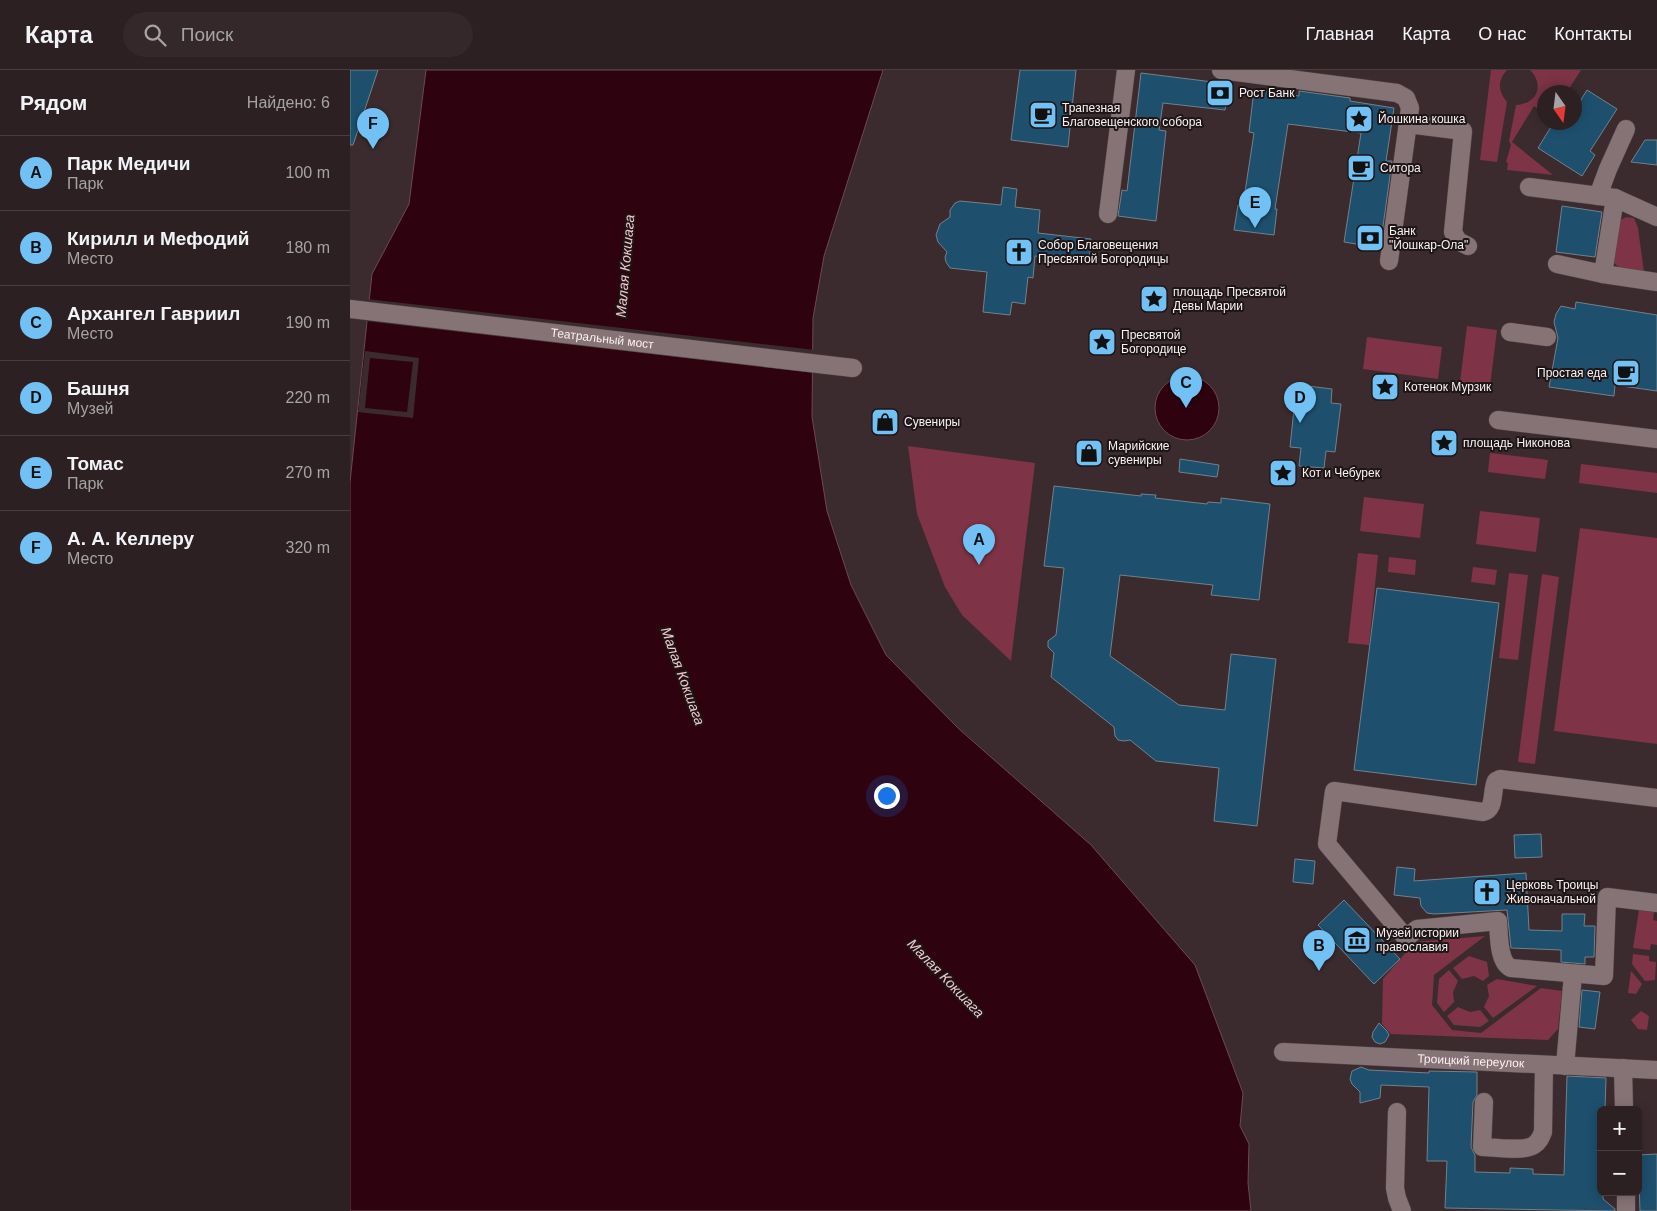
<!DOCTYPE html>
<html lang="ru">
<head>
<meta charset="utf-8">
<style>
	:root { --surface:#2c2022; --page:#34282a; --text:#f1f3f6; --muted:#a6a3a5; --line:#483e40; --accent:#72c1f5 }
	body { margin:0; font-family:Helvetica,sans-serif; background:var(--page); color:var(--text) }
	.controls { position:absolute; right:15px; bottom:15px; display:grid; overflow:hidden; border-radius:8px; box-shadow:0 2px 12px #0003 }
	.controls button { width:45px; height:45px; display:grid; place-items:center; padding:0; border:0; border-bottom:1px solid var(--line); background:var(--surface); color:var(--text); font:25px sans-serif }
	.compass { position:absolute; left:1187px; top:15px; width:45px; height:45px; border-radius:50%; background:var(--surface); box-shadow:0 2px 12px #0003; rotate:166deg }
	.you { position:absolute; left:536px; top:725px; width:18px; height:18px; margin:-12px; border:4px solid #fff; border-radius:50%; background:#1a73e8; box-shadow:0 0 0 8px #1a73e833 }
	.badge { display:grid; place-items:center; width:32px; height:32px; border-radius:50%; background:var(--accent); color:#111; font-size:16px; font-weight:700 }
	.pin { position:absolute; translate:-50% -41px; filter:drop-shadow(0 1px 2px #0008) }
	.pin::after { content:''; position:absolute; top:26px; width:18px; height:15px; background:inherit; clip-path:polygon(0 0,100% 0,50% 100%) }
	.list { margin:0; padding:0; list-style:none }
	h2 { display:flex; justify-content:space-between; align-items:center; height:65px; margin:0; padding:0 20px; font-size:21px }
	h2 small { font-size:16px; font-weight:400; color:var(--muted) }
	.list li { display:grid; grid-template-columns:32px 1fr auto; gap:15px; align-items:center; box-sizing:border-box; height:75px; padding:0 20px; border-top:1px solid var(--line) }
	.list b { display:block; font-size:19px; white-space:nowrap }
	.list p { margin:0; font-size:16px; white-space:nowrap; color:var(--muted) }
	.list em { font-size:16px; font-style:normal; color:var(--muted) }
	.icon { flex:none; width:28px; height:28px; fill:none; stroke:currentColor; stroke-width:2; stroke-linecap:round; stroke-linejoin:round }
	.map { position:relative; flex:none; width:1307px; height:1141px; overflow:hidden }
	header { display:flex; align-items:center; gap:30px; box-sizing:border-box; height:70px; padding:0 25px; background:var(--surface); border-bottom:1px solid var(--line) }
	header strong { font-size:24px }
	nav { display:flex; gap:28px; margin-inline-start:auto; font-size:18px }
	.search { width:350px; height:45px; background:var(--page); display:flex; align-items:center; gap:12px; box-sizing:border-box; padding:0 18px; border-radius:28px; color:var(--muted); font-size:19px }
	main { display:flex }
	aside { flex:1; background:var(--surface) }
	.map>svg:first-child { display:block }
	.green { fill:#7e3446 }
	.water { fill:#2e020f; stroke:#6c4953 }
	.pier { fill:#3b2b2e; fill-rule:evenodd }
	.building { fill:#1e4f6d; stroke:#72818b }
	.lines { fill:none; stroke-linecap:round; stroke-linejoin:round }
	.minor-casing { stroke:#55484b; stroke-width:19 }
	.minor { stroke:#867376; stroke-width:18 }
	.labels { text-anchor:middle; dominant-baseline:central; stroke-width:4; stroke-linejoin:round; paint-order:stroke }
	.poi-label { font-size:12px; fill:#fbf0f2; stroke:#1d1617; text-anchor:start }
	.street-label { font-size:12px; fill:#fbf0f2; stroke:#1d1617 }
	.water-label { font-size:14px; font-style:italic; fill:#fac6ce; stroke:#1d1617 }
</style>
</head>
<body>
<header>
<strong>Карта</strong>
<div class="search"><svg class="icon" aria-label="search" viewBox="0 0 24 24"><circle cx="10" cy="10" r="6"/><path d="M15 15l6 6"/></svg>Поиск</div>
<nav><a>Главная</a><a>Карта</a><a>О нас</a><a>Контакты</a></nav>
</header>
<main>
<aside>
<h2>Рядом<small>Найдено: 6</small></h2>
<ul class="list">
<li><span class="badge">A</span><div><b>Парк Медичи</b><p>Парк</p></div><em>100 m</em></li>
<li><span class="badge">B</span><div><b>Кирилл и Мефодий</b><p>Место</p></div><em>180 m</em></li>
<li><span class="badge">C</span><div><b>Архангел Гавриил</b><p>Место</p></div><em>190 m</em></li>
<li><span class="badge">D</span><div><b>Башня</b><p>Музей</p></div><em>220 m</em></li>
<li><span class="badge">E</span><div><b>Томас</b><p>Парк</p></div><em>270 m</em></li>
<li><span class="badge">F</span><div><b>А. А. Келлеру</b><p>Место</p></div><em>320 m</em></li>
</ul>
</aside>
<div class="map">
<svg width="1307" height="1141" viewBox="0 0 1307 1141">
	<rect width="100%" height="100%" fill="#3b2b2e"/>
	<g class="green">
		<path d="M1141,0H1157C1147,11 1148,21 1157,32L1147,92L1130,90Z"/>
		<path d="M1180,0H1231L1217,22H1194V43L1184,36L1162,72L1203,105L1157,100L1158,93L1156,92L1161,75L1159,71L1166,35C1187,34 1195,15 1180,0Z"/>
		<path d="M1276,147L1284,148L1288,158L1294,202L1271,199L1263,192L1267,152Z"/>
		<path d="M1117,256L1147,260L1140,316L1110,312Z"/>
		<path d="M1017,267L1092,277L1088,309L1013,299Z"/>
		<path d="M558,376L685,393L661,591L612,545L595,517L567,444Z"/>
		<path d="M1140,383L1198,390L1195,409L1138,402Z"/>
		<path d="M1231,394L1307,403V423L1229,413Z"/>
		<path d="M1014,427L1074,434L1070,468L1010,461Z"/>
		<path d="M1130,441L1190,448L1186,482L1126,474Z"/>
		<path d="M1230,458L1307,468V674L1204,661Z"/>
		<path d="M1008,483L1028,485L1019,575L998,573Z"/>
		<path d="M1039,487L1066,490L1065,505L1038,502Z"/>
		<path d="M1123,497L1147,500L1145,515L1121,512Z"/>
		<path d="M1159,503L1178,505L1168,590L1149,588Z"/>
		<path d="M1192,504L1209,507L1185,694L1168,692Z"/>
		<path d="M1289,840L1304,842L1303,850L1307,851V875L1301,874L1300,880L1283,878Z"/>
		<path d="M1135,866L1084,905L1082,935L1102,960L1131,963L1191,918L1212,921L1208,959L1198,970L1041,964L1032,954L1033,909L1065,872Z"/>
		<path d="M1283,884L1299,886V891L1306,892L1305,910L1295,911L1282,894Z"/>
		<path d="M1119,886L1137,892L1139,906L1133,911L1124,906L1112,909L1103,898Z"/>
		<path d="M1099,900L1108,911L1103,922L1104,932L1094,942L1087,933L1089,909Z"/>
		<path d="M1281,901L1292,914L1286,924L1278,923Z"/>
		<path d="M1147,909L1187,916L1143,948L1134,937L1139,926L1137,915Z"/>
		<path d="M1108,937L1120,942L1130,940L1139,951L1130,957L1104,955L1097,946Z"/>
		<path d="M1291,941L1299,946L1297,960L1288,959L1281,950Z"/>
	</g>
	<g class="water">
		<path d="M76,0H533L474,186L463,248L462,347L477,441L501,515L536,585L609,659L741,775L845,895L893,1023L890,1056L899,1074L898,1113L901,1141H0V412L22,204L59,134Z"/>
		<circle cx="837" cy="338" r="32"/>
	</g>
	<g class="pier">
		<path d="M17,229L465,280V303L15,251Z"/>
		<path d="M15,281L69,288L63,348L8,342ZM20,288L63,292L57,342L15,338Z"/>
	</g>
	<g class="building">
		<path d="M0,0H28L3,75H0Z"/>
		<path d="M670,0H726L718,77L661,70Z"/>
		<path d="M791,3L879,14L875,40L813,33L809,60L816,61L806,151L768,146L772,120L777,121Z"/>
		<path d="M904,20L949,26V21L1000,28V31L1044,38L1036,91H1042L1030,178L994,172L1011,63L938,54L925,139H927L924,165L884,160L888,135H893L904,63L899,62Z"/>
		<path d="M1237,20L1267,39L1240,81L1245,85L1232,106L1188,78L1204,52H1224V41Z"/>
		<path d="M1295,70H1307V95L1281,92Z"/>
		<path d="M653,117L667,119L665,137L690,140L688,163L741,169L739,192L685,186L683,208L678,207L675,234L662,232L660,245L633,242L637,202L600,198L596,192L595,187L597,182L588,172L586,165L590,154L600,147V140L605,133L610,131L651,135Z"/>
		<path d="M1212,136L1252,142L1245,187L1206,182Z"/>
		<path d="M1226,232L1307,245V321L1265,315L1264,326L1199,317L1208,268L1204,252L1206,244L1211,236L1225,239Z"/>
		<path d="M958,316L982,319L981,333L991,334L985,382L976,381L974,398L949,396L951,378L940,377L945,329H956Z"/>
		<path d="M529,344L543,346L541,360L527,358Z"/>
		<path d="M830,389L869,395L867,407L829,402Z"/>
		<path d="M704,416L791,426V424L806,425L805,428L857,434L858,432L871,433V428L920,434L909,530L861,525L863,515L770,505L760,586L829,635L875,640L881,584L926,589L907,756L864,751L869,698L806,691L780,670L774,671L768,670L765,666L764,657L701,607L704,583L698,577V571L706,565L714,498L694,496Z"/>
		<path d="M1027,518L1149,533L1126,715L1004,700Z"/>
		<path d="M1191,764L1192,787L1165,788L1164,765Z"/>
		<path d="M945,789L965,791L963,814L943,812Z"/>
		<path d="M1047,797L1065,799L1064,811L1176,803L1179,860L1212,861V844H1235L1234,856H1245L1244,887H1235V894L1211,892V880L1161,878L1157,840L1084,844L1077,843L1071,836L1070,828L1044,825Z"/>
		<path d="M994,830L1050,889L1024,914L968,855Z"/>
		<path d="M1232,920L1250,922L1245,959L1229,957Z"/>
		<path d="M1029,953L1037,961L1039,965L1035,972L1030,974L1025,972L1022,967L1023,962Z"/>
		<path d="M1011,997L1019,1000L1079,1003V1001L1127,1002V1025L1123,1032L1121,1077L1125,1085V1102L1160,1103V1098L1183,1099V1104L1214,1105L1217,1006L1256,1008L1255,1040H1251V1122H1253V1129L1265,1139V1141L1095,1138L1097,1091H1077L1079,1017L1031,1015L1030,1028L1010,1033V1022L1002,1014L1000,1009L1002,1001Z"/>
		<path d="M1307,1084V1141H1290L1288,1085Z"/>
	</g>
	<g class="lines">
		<defs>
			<g id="minor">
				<path d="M871,0L1047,23L1056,28L1060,38L1039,191"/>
				<path d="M1058,54L1113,61L1103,162L1108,171L1118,176"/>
				<path d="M1179,117L1265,128L1307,147"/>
				<path d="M1248,126L1258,99L1276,59"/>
				<path d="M758,144L776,0"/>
				<path d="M1207,194L1253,204L1307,212"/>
				<path d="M1253,204L1265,128"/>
				<path id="s1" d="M0,239L503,298"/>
				<path d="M1160,262L1197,267"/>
				<path d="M1148,350L1307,369"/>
				<path d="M1307,728L1150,709L1146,711C1141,721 1146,739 1133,742L984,721L977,774L1056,868L1067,859L1148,851C1149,864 1148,892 1161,898L1254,906L1257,827L1307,833"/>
				<path id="s2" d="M933,982L1307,1000"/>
				<path d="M1215,996L1223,904"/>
				<path d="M1273,998L1274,1040"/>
				<path d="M1134,1032L1132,1077C1145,1077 1174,1082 1184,1075C1189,1072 1191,1067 1193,1062L1194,995"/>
				<path d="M1047,1042L1045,1118L1047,1128L1052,1141"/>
				<path d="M1276,1122V1141"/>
			</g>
		</defs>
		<use href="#minor" class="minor-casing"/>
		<use href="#minor" class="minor"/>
	</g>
	<defs>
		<symbol id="bank-square" viewBox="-11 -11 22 22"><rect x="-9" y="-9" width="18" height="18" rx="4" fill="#72c1f5" stroke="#1d1617"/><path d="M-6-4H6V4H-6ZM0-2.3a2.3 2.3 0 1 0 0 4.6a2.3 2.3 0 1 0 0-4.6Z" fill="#111"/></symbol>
		<symbol id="cafe-square" viewBox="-11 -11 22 22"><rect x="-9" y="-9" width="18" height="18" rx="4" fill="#72c1f5" stroke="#1d1617"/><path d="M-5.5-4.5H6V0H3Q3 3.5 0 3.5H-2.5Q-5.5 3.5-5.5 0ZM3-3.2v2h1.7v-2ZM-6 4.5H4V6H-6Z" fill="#111"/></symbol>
		<symbol id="sight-square" viewBox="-11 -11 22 22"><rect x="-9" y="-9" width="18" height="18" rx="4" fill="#72c1f5" stroke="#1d1617"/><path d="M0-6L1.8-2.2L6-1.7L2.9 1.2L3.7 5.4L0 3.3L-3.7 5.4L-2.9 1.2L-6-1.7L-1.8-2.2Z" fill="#111"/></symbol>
		<symbol id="church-square" viewBox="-11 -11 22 22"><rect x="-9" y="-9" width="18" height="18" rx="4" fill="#72c1f5" stroke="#1d1617"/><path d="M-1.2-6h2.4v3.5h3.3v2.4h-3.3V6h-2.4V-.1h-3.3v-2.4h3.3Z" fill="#111"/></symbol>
		<symbol id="shop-square" viewBox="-11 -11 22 22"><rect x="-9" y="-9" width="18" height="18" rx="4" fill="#72c1f5" stroke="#1d1617"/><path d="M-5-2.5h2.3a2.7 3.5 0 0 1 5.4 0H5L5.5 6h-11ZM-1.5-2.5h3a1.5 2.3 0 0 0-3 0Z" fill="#111"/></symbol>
		<symbol id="museum-square" viewBox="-11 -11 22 22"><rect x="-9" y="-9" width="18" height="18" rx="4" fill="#72c1f5" stroke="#1d1617"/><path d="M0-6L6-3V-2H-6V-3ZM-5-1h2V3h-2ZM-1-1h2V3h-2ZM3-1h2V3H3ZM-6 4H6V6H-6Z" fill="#111"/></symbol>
	</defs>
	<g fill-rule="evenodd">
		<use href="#bank-square" x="854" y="7" width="32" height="32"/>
		<use href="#cafe-square" x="677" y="29" width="32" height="32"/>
		<use href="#sight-square" x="993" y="33" width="32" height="32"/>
		<use href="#cafe-square" x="995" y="82" width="32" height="32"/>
		<use href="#bank-square" x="1004" y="152" width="32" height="32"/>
		<use href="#church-square" x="653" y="166" width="32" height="32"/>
		<use href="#sight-square" x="788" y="213" width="32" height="32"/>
		<use href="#sight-square" x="736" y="256" width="32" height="32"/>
		<use href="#cafe-square" x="1260" y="287" width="32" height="32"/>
		<use href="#sight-square" x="1019" y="301" width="32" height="32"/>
		<use href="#shop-square" x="519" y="336" width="32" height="32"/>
		<use href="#sight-square" x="1078" y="357" width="32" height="32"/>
		<use href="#shop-square" x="723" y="367" width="32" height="32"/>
		<use href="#sight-square" x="917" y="387" width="32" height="32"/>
		<use href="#church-square" x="1121" y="806" width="32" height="32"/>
		<use href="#museum-square" x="991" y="854" width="32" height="32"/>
	</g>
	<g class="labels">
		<g class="poi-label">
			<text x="889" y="23">Рост Банк</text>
			<text x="712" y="38">Трапезная<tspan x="712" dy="14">Благовещенского собора</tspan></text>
			<text x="1028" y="49">Йошкина кошка</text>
			<text x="1030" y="98">Ситора</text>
			<text x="1039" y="161">Банк<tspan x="1039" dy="14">"Йошкар-Ола"</tspan></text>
			<text x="688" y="175">Собор Благовещения<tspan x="688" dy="14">Пресвятой Богородицы</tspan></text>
			<text x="823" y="222">площадь Пресвятой<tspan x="823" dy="14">Девы Марии</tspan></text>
			<text x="771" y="265">Пресвятой<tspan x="771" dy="14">Богородице</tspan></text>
			<text x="1257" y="303" text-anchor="end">Простая еда</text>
			<text x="1054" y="317">Котенок Мурзик</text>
			<text x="554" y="352">Сувениры</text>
			<text x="1113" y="373">площадь Никонова</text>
			<text x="758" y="376">Марийские<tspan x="758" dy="14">сувениры</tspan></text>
			<text x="952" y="403">Кот и Чебурек</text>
			<text x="1156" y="815">Церковь Троицы<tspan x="1156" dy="14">Живоначальной</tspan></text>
			<text x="1026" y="863">Музей истории<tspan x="1026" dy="14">православия</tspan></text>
		</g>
		<g class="street-label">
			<text stroke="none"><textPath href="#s1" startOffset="254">Театральный мост</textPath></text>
			<text stroke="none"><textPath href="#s2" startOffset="188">Троицкий переулок</textPath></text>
		</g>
		<g class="water-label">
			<text transform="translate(275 196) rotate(-85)">Малая Кокшага</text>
			<text transform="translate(333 606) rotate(70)">Малая Кокшага</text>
			<text transform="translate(596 908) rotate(46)">Малая Кокшага</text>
		</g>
	</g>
</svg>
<div class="controls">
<button>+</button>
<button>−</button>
</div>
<svg class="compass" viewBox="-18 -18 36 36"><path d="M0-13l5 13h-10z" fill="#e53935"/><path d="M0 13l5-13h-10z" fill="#a6a3a5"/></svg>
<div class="you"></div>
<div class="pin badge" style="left:629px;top:495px">A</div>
<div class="pin badge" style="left:969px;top:901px">B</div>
<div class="pin badge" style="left:836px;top:338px">C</div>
<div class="pin badge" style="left:950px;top:353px">D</div>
<div class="pin badge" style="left:905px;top:158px">E</div>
<div class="pin badge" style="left:23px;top:79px">F</div>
</div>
</main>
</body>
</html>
